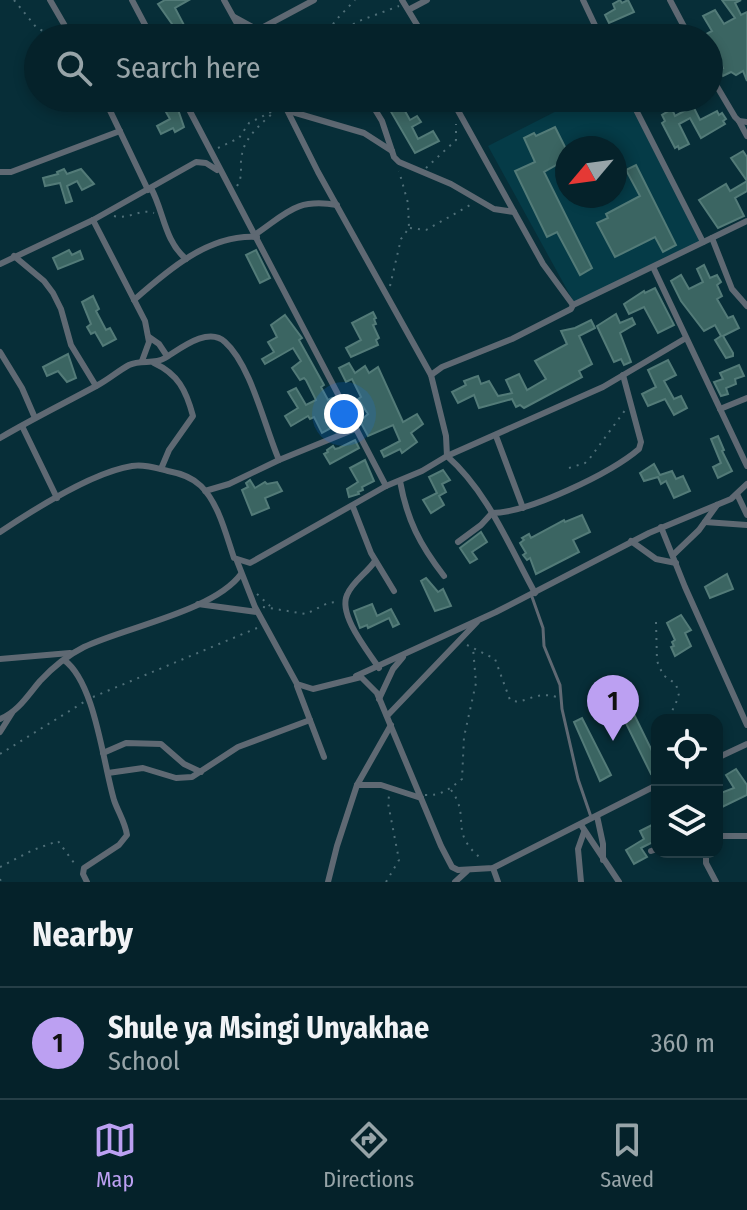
<!DOCTYPE html>
<html lang="en">
<head>
<meta charset="utf-8">
<style>
	:root { --surface:#05222a; --page:#0e2a32; --text:#f1f3f6; --muted:#97a4a8; --line:#263f47; --accent:#bca0f2 }
	body { margin:0; font-family:"Fira Sans Condensed",sans-serif; background:var(--page); color:var(--text) }
	.controls { position:absolute; right:24px; bottom:24px; display:grid; overflow:hidden; border-radius:16px; box-shadow:0 4px 12px #0003 }
	.controls button { width:72px; height:72px; display:grid; place-items:center; padding:0; border:0; border-bottom:2px solid var(--line); background:var(--surface); color:var(--text); font:40px sans-serif }
	.compass { position:absolute; left:555px; top:136px; width:72px; height:72px; border-radius:50%; background:var(--surface); box-shadow:0 4px 12px #0003; rotate:241deg }
	.you { position:absolute; left:344px; top:414px; width:28px; height:28px; margin:-20px; border:6px solid #fff; border-radius:50%; background:#1a73e8; box-shadow:0 0 0 12px #1a73e833 }
	.badge { display:grid; place-items:center; width:52px; height:52px; border-radius:50%; background:var(--accent); color:#111; font-size:26px; font-weight:700 }
	.pin { position:absolute; translate:-50% -66px; filter:drop-shadow(0 2px 4px #0008) }
	.pin::after { content:''; position:absolute; top:42px; width:28px; height:24px; background:inherit; clip-path:polygon(0 0,100% 0,50% 100%) }
	.list { margin:0; padding:0; list-style:none }
	h2 { display:flex; justify-content:space-between; align-items:center; height:104px; margin:0; padding:0 32px; font-size:34px }
	h2 small { font-size:26px; font-weight:400; color:var(--muted) }
	.list li { display:grid; grid-template-columns:52px 1fr auto; gap:24px; align-items:center; box-sizing:border-box; height:112px; padding:0 32px; border-top:2px solid var(--line) }
	.list b { display:block; font-size:30px; white-space:nowrap }
	.list p { margin:0; font-size:26px; white-space:nowrap; color:var(--muted) }
	.list em { font-size:26px; font-style:normal; color:var(--muted) }
	.icon { flex:none; width:44px; height:44px; fill:none; stroke:currentColor; stroke-width:2; stroke-linecap:round; stroke-linejoin:round }
	.map { position:relative; flex:none; width:747px; height:882px; overflow:hidden }
	.search { position:absolute; background:var(--surface); box-shadow:0 4px 12px #0003; left:24px; right:24px; top:24px; height:88px; display:flex; align-items:center; gap:20px; box-sizing:border-box; padding:0 28px; border-radius:44px; color:var(--muted); font-size:30px }
	.sheet { height:216px; background:var(--surface) }
	nav { display:flex; justify-content:space-around; align-items:center; box-sizing:border-box; height:112px; border-top:2px solid var(--line); background:var(--surface); font-size:22px; color:var(--muted) }
	nav a { display:grid; justify-items:center; gap:4px }
	nav .on { color:var(--accent) }
	.map>svg:first-child { display:block }
	.built { fill:#053b47; fill-rule:evenodd }
	.building { fill:#3b6562; stroke:#537b78; stroke-width:2 }
	.lines { fill:none; stroke-linecap:round; stroke-linejoin:round }
	.path { stroke:#4f6f78; stroke-width:2; stroke-dasharray:2 6; stroke-linecap:butt }
	.service { stroke:#5f6973; stroke-width:3 }
	.minor { stroke:#5f6973; stroke-width:6 }
</style>
</head>
<body>
<div class="map">
<svg width="747" height="882" viewBox="0 0 747 882">
	<rect width="100%" height="100%" fill="#072e38"/>
	<path class="built" d="M582,98H630L703,242L576,306L488,146ZM567,148H615V196H567Z"/>
	<g class="building">
		<path d="M165,0H189L175,8L185,27L177,31L158,4Z"/>
		<path d="M620,0L622,3L628,0L634,12L609,23L605,15L615,9L613,4Z"/>
		<path d="M722,0H741L735,3L741,15L747,12V81L743,71L736,75L731,72L723,76L719,69L723,68L709,38H699L712,31L703,16L715,10L724,24L735,18Z"/>
		<path d="M158,98H174L184,127L175,132L173,128L161,134L157,126L170,119Z"/>
		<path d="M680,98H689L700,120L717,111L719,115L722,113L726,119L723,121L725,124L701,138L690,118L679,124L689,144L679,149L678,146L675,148L662,123L665,121L662,115L672,109L675,116L686,110Z"/>
		<path d="M401,104L410,120L417,116L421,122L412,127L418,139L433,131L439,141L415,153L390,110Z"/>
		<path d="M555,127L567,151V159L544,172L592,268L580,275L557,232L547,237L515,171L535,162L524,138L534,133L536,136Z"/>
		<path d="M743,151L747,157V191L735,198L744,216L718,228L699,200L726,184L730,191L747,181L731,158Z"/>
		<path d="M636,165L676,245L663,252L655,237L615,257L597,223L608,218L606,214L640,196L626,170Z"/>
		<path d="M64,169L67,174L81,169L94,184L82,190L77,181L67,186L72,201L66,203L60,183L45,186L43,178L58,174L57,172Z"/>
		<path d="M69,250L72,255L80,251L83,259L58,269L53,258Z"/>
		<path d="M256,250L270,278L260,283L246,255Z"/>
		<path d="M704,265L710,278L717,275L721,282L717,285L722,296L717,299L728,318L733,316L739,328L723,336L733,353V356L726,358L715,340L721,336L715,325L704,331L681,301L671,281L681,275L689,289L703,282L697,269Z"/>
		<path d="M655,288L674,325L658,333L644,307L629,314L624,304L644,291L645,293Z"/>
		<path d="M93,296L99,309L96,311L106,330L110,328L116,339L103,346L95,332L91,334L87,327L91,324L82,302Z"/>
		<path d="M373,312L376,318L374,319L376,324L373,325L379,338L376,340L378,345L351,357L346,348L361,340L352,323Z"/>
		<path d="M616,314L620,323L632,318L635,324L620,333L631,362L624,365L621,359L614,362L597,326Z"/>
		<path d="M285,315L302,338L299,340L324,385L321,387L328,400L332,398L344,418V421L322,433L314,417L310,419L308,416L291,426L285,416L298,408L288,392L296,388L306,405L316,400L306,380L304,378L300,380L292,368L301,361L293,348L265,364L262,359L274,352L268,342L277,337L271,325Z"/>
		<path d="M591,320L595,328L579,336L592,364L579,371L582,377L524,408L520,405L516,407L512,399L479,408L474,395L458,403L452,392L466,385L464,381L475,377L478,376L481,384L489,381L498,396L512,393L506,380L519,374L527,390L546,379L535,361L567,344L561,331L575,328Z"/>
		<path d="M68,354L76,378L67,382L58,371L47,376L43,367Z"/>
		<path d="M668,360L676,375L664,381L674,399L681,396L687,408L674,415L665,399L648,406L642,394L656,387L648,370Z"/>
		<path d="M349,363L355,373L365,366L369,373L378,367L403,422L417,414L423,424L411,433L417,442L402,453L400,449L384,457L381,451L400,441L393,425L368,436L360,421L368,414L358,399L361,397L352,379L346,382L339,368Z"/>
		<path d="M739,365L744,376L735,379L736,384L726,388L728,394L721,396L714,382L723,379L720,373Z"/>
		<path d="M718,436L724,450L722,451L732,471L718,478L713,467L721,463L711,439Z"/>
		<path d="M355,440L359,448L330,464L324,454L328,452L327,450L333,446L335,449L339,448Z"/>
		<path d="M365,460L374,481L362,487L363,490L358,492L359,494L349,497L347,489L358,482L350,468Z"/>
		<path d="M654,464L660,475L672,471L676,479L683,476L690,491L674,498L666,481L661,484L658,477L644,481L640,473Z"/>
		<path d="M443,470L450,480L442,484L446,492L439,496L444,505L431,513L423,500L437,493L429,477Z"/>
		<path d="M250,480L255,488L265,482L267,484L277,482L282,491L265,498L269,508L252,515L242,490L248,487L246,483Z"/>
		<path d="M582,515L590,532L573,540L579,552L536,574L530,558L527,560L523,555L526,553L520,543L524,540L522,538L529,534L531,538L564,520L565,522Z"/>
		<path d="M481,532L487,542L472,552L477,559L470,563L460,548Z"/>
		<path d="M727,574L733,589L710,598L705,587Z"/>
		<path d="M426,578L438,592L443,589L451,606L435,611L421,581Z"/>
		<path d="M372,604L377,616L391,609L399,624L393,627L389,618L368,628L367,625L360,628L354,611Z"/>
		<path d="M681,615L691,630L685,633L691,646L675,656L671,647L674,646L672,642L675,640L667,623Z"/>
		<path d="M626,698L657,761V771L651,774L616,703Z"/>
		<path d="M582,718L611,775L600,781L574,722Z"/>
		<path d="M736,769L747,785V795L722,807L718,794L734,788L726,775Z"/>
		<path d="M652,825L657,840L641,848L647,857L634,864L626,850L644,839L640,831Z"/>
	</g>
	<g class="lines">
		<g class="path">
			<path d="M14,0L36,27L55,38"/>
			<path d="M339,32L359,21L399,6"/>
			<path d="M325,38L335,21L355,0"/>
			<path d="M218,148L239,138L249,123L273,111"/>
			<path d="M426,168L456,140V124"/>
			<path d="M237,186C244,175 239,166 242,154C245,136 266,119 279,108"/>
			<path d="M114,216C129,220 140,208 154,213"/>
			<path d="M410,228L426,230L472,204"/>
			<path d="M390,286L401,239L409,228L408,203L399,171"/>
			<path d="M569,468L585,463L590,458L626,409"/>
			<path d="M257,594L270,606"/>
			<path d="M263,607L306,614L328,603L337,602"/>
			<path d="M656,622L657,661L663,675L676,684L679,696L668,720"/>
			<path d="M467,645L495,659L510,700C525,706 533,690 557,697"/>
			<path d="M93,697L257,628"/>
			<path d="M0,754L84,702"/>
			<path d="M451,790C472,818 447,832 483,860"/>
			<path d="M425,795C441,796 450,789 462,779L464,737L476,683L473,648"/>
			<path d="M0,867L33,850L58,841L77,867"/>
			<path d="M0,879L1,882"/>
			<path d="M386,882L399,860L388,803L389,796"/>
		</g>
		<path class="service" d="M531,594L543,628L544,646L560,685L562,709L578,779L591,817"/>
		<g class="minor">
			<path d="M50,0L72,38"/>
			<path d="M132,0L152,38"/>
			<path d="M224,0L245,38"/>
			<path d="M402,0L425,38"/>
			<path d="M583,0L601,38"/>
			<path d="M670,0L690,38"/>
			<path d="M410,9L427,0"/>
			<path d="M234,17L258,30L314,0"/>
			<path d="M334,37V38"/>
			<path d="M709,73L735,117L739,121L747,122"/>
			<path d="M104,98L148,190"/>
			<path d="M183,98L386,486"/>
			<path d="M281,98L318,172L431,375L446,436L447,456"/>
			<path d="M368,98L382,121L394,157L399,162L451,184L494,209L514,212"/>
			<path d="M451,98L543,264L573,305"/>
			<path d="M630,98L703,242"/>
			<path d="M289,111L364,133L392,151"/>
			<path d="M739,121L747,136"/>
			<path d="M0,172H11L120,131"/>
			<path d="M151,188C164,212 164,240 186,259"/>
			<path d="M93,220L145,321L149,342L142,361"/>
			<path d="M256,234C287,213 296,198 337,205"/>
			<path d="M712,238L732,289L747,306"/>
			<path d="M14,256L44,281L53,293L61,309L71,345L96,386"/>
			<path d="M0,264L93,220L196,162L206,163L217,170"/>
			<path d="M653,267L747,466"/>
			<path d="M134,300C168,270 209,234 257,237"/>
			<path d="M149,337L159,344L167,356"/>
			<path d="M0,352L22,388L35,418"/>
			<path d="M154,363C178,374 186,390 193,416L169,450L161,469"/>
			<path d="M431,375L442,367L512,339L571,309L573,305L747,221"/>
			<path d="M720,409L747,398"/>
			<path d="M22,426L57,498"/>
			<path d="M496,436L523,508"/>
			<path d="M0,438C32,419 65,403 98,385C109,379 118,371 129,365C141,359 154,365 165,358C180,349 208,326 225,342C251,365 265,428 279,460"/>
			<path d="M447,456C488,492 509,546 535,593"/>
			<path d="M400,481C407,520 420,545 444,576"/>
			<path d="M205,491L229,484L279,460L355,429"/>
			<path d="M737,494L747,515"/>
			<path d="M353,507L371,553L394,591"/>
			<path d="M705,522L747,525"/>
			<path d="M661,527L685,587L747,725"/>
			<path d="M0,532C33,510 93,472 132,466C144,464 156,468 168,471C179,473 192,477 201,486C219,504 226,535 234,558L250,563L386,486L422,471L447,456L603,387L686,338"/>
			<path d="M631,541L656,559L676,563"/>
			<path d="M458,542L481,525L492,513C528,513 611,473 639,449L641,442L623,375"/>
			<path d="M673,555L699,530L717,505"/>
			<path d="M237,561L255,607L297,684L313,689L361,677L377,693L441,846L452,867L458,870L493,868L657,785"/>
			<path d="M375,561C367,573 352,582 347,595C338,615 368,651 379,668"/>
			<path d="M198,604L257,612"/>
			<path d="M0,659L70,653"/>
			<path d="M64,660C95,682 103,763 114,800C118,812 125,822 127,835L119,845L84,868L83,874L87,882"/>
			<path d="M356,676L496,612L649,533L731,499L747,484"/>
			<path d="M297,686L324,757"/>
			<path d="M379,699L393,669L403,657"/>
			<path d="M387,716L477,622"/>
			<path d="M0,719C18,712 28,695 40,681C53,667 68,655 84,647C126,627 214,611 241,574"/>
			<path d="M0,732L12,713"/>
			<path d="M103,753L126,743L161,744L184,764L201,772"/>
			<path d="M717,758L747,744"/>
			<path d="M108,773L143,768L176,778L192,777L238,747L310,720"/>
			<path d="M357,785H381L421,798"/>
			<path d="M597,816L603,844V860"/>
			<path d="M581,825L619,882"/>
			<path d="M717,836H747"/>
			<path d="M651,851L657,849"/>
			<path d="M676,852L689,855H705"/>
			<path d="M706,852V863L716,882"/>
			<path d="M493,868L498,882"/>
			<path d="M328,882L337,846L357,785L391,725"/>
			<path d="M455,882L467,871"/>
			<path d="M581,882L578,849L584,832"/>
		</g>
	</g>
</svg>
<div class="controls">
<button><svg class="icon" aria-label="locate" viewBox="0 0 24 24"><circle cx="12" cy="12" r="6"/><path d="M12 2v4M12 18v4M2 12h4M18 12h4"/></svg></button>
<button><svg class="icon" aria-label="layers" viewBox="0 0 24 24"><path d="M12 4l9 5-9 5-9-5zM3 14l9 5 9-5"/></svg></button>
</div>
<svg class="compass" viewBox="-18 -18 36 36"><path d="M0-13l5 13h-10z" fill="#e53935"/><path d="M0 13l5-13h-10z" fill="#97a4a8"/></svg>
<div class="you"></div>
<div class="pin badge" style="left:613px;top:741px">1</div>
<div class="search"><svg class="icon" aria-label="search" viewBox="0 0 24 24"><circle cx="10" cy="10" r="6"/><path d="M15 15l6 6"/></svg>Search here</div>
</div>
<section class="sheet">
<h2>Nearby<small></small></h2>
<ul class="list">
<li><span class="badge">1</span><div><b>Shule ya Msingi Unyakhae</b><p>School</p></div><em>360 m</em></li>
</ul>
</section>
<nav>
<a class="on"><svg class="icon" aria-label="map" viewBox="0 0 24 24"><path d="M3 6l6-2 6 2 6-2v14l-6 2-6-2-6 2zM9 4v14M15 6v14"/></svg>Map</a>
<a><svg class="icon" aria-label="directions" viewBox="0 0 24 24"><path d="M12 3l9 9-9 9-9-9zM9 14v-3h6M13 9l2 2-2 2"/></svg>Directions</a>
<a><svg class="icon" aria-label="saved" viewBox="0 0 24 24"><path d="M7 4h10v16l-5-4-5 4z"/></svg>Saved</a>
</nav>
</body>
</html>
